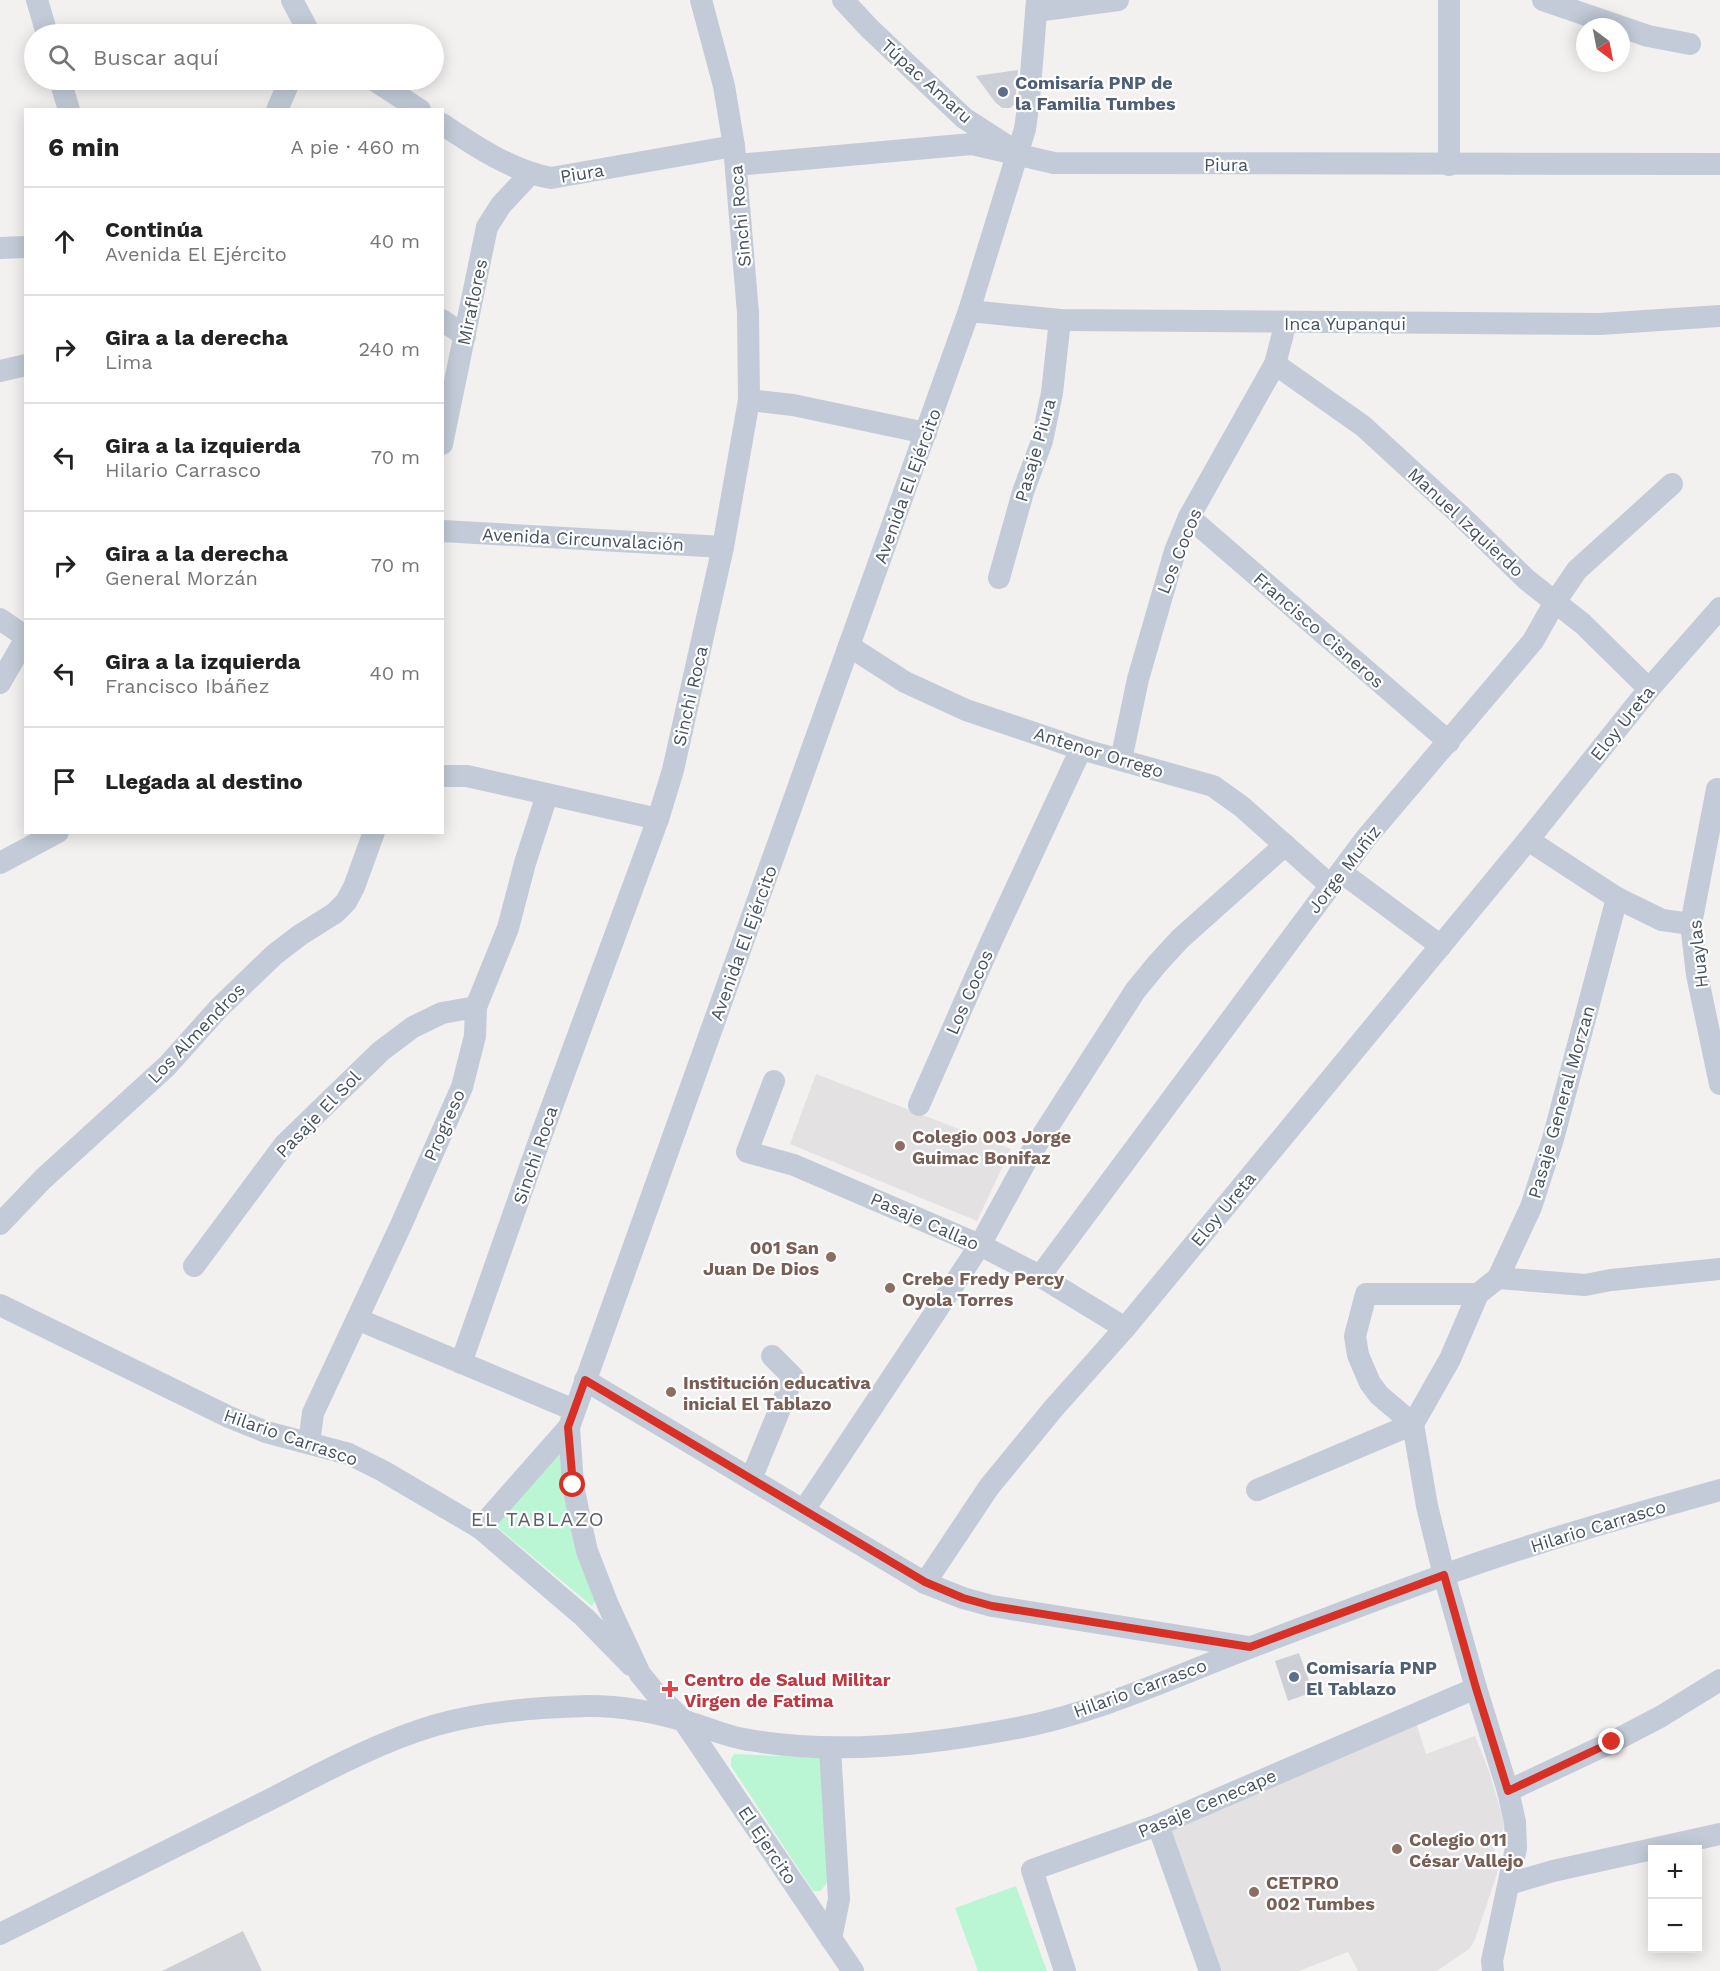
<!DOCTYPE html>
<html lang="es">
<head>
<meta charset="utf-8">
<style>
	:root { --surface:#fff; --page:#f6f6f6; --text:#222; --muted:#767676; --line:#e0e0e0 }
	body { margin:0; font-family:"Work Sans",sans-serif; background:var(--page); color:var(--text) }
	.controls { position:absolute; right:18px; bottom:18px; display:grid; overflow:hidden; border-radius:0px; box-shadow:0 3px 15px #0003 }
	.controls button { width:54px; height:54px; display:grid; place-items:center; padding:0; border:0; border-bottom:2px solid var(--line); background:var(--surface); color:var(--text); font:30px sans-serif }
	.compass { position:absolute; left:1576px; top:18px; width:54px; height:54px; border-radius:50%; background:var(--surface); box-shadow:0 3px 15px #0003; rotate:148deg }
	.stop { position:absolute; width:18px; height:18px; margin:-14px; border:4px solid #d93025; border-radius:50%; background:#fff }
	.stop.end { background:#d93025; border-color:#fff; box-shadow:0 2px 6px #0008 }
	.list { margin:0; padding:0; list-style:none }
	h2 { display:flex; justify-content:space-between; align-items:center; height:78px; margin:0; padding:0 24px; font-size:26px }
	h2 small { font-size:20px; font-weight:400; color:var(--muted) }
	.list li { display:grid; grid-template-columns:39px 1fr auto; gap:18px; align-items:center; box-sizing:border-box; height:108px; padding:0 24px; border-top:2px solid var(--line) }
	.list b { display:block; font-size:22px; white-space:nowrap }
	.list p { margin:0; font-size:20px; white-space:nowrap; color:var(--muted) }
	.list em { font-size:20px; font-style:normal; color:var(--muted) }
	.icon { flex:none; width:33px; height:33px; fill:none; stroke:currentColor; stroke-width:2; stroke-linecap:round; stroke-linejoin:round }
	.map { position:relative; flex:none; width:1720px; height:1971px; overflow:hidden }
	.search { position:absolute; background:var(--surface); box-shadow:0 3px 15px #0003; left:24px; top:24px; width:420px; height:66px; display:flex; align-items:center; gap:15px; box-sizing:border-box; padding:0 21px; border-radius:33px; color:var(--muted); font-size:22px }
	.panel { position:absolute; background:var(--surface); box-shadow:0 3px 15px #0003; left:24px; top:108px; width:420px; height:726px; border-radius:0px }
	.map>svg:first-child { display:block }
	.education { fill:#e4e1e2 }
	.green { fill:#baf5d4 }
	.building { fill:#cccfd6 }
	.lines { fill:none; stroke-linecap:round; stroke-linejoin:round }
	.street { stroke:#c2cbd7; stroke-width:22 }
	.route { stroke:#d93025; stroke-width:8 }
	.service-dot { fill:#5c6f8a; stroke:#fff; stroke-width:2 }
	.education-dot { fill:#8d6e63; stroke:#fff; stroke-width:2 }
	.health-dot { fill:#e0444e; stroke:#fff; stroke-width:2 }
	.labels { text-anchor:middle; dominant-baseline:central; stroke-width:4.5; stroke-linejoin:round; paint-order:stroke }
	.street-label { font-size:18px; fill:#465260; stroke:#fff }
	.service-label { font-size:18px; font-weight:bold; fill:#4e5e75; stroke:#fff; text-anchor:start }
	.education-label { font-size:18px; font-weight:bold; fill:#785e54; stroke:#fff; text-anchor:start }
	.health-label { font-size:18px; font-weight:bold; fill:#be3a42; stroke:#fff; text-anchor:start }
	.neighbourhood-label { font-size:20px; letter-spacing:1.5px; fill:#5c6066; stroke:#fff }
</style>
</head>
<body>
<div class="map">
<svg width="1720" height="1971" viewBox="0 0 1720 1971">
	<rect width="100%" height="100%" fill="#f3f0f0"/>
	<g class="education">
		<path d="M816,1074L1011,1149L977,1221L790,1144Z"/>
		<path d="M1416,1723L1426,1754L1475,1736L1489,1771L1502,1815L1504,1824L1502,1837L1496,1842L1494,1856L1499,1863L1497,1874L1474,1942L1469,1949L1437,1971H1358L1348,1952L1299,1971H1216L1166,1832Z"/>
	</g>
	<g class="green">
		<path d="M561,1452L596,1600L592,1606L497,1527V1523Z"/>
		<path d="M734,1754L824,1758L827,1767V1883L820,1891H813L731,1766V1759Z"/>
		<path d="M1016,1886L1047,1971H978L955,1908Z"/>
	</g>
	<g class="building">
		<path d="M1018,70L1015,104L1010,108H1002L995,102L976,76Z"/>
		<path d="M1299,1653L1313,1692L1288,1701L1275,1661Z"/>
		<path d="M243,1931L262,1971H162Z"/>
	</g>
	<g class="lines">
		<g class="street">
			<path d="M37,0L47,34"/>
			<path d="M292,0L310,34"/>
			<path d="M843,0L869,28L964,118L1006,145"/>
			<path d="M1449,0V165"/>
			<path d="M1543,0L1648,36L1690,44"/>
			<path d="M1036,11L1118,0"/>
			<path d="M60,80L69,110"/>
			<path d="M374,80L420,110"/>
			<path d="M277,110L290,80"/>
			<path d="M442,124C475,146 512,171 551,178L734,146"/>
			<path d="M736,165L972,144L1054,163L1720,164"/>
			<path d="M0,248L26,247"/>
			<path d="M969,311L1060,320L1600,324L1720,316"/>
			<path d="M442,320L465,336"/>
			<path d="M1275,364L1363,426L1459,514L1527,580L1583,624L1649,689"/>
			<path d="M0,371L26,365"/>
			<path d="M749,400L793,405L926,433"/>
			<path d="M442,444L487,227L501,205L530,174"/>
			<path d="M1189,517L1449,742"/>
			<path d="M442,531L723,547"/>
			<path d="M999,578L1023,492L1042,441L1052,393L1060,320"/>
			<path d="M0,619L26,637"/>
			<path d="M849,646L905,682L966,710L1081,749L1213,786L1241,806L1331,886"/>
			<path d="M0,683L26,638"/>
			<path d="M1121,760L1138,679L1175,551L1189,517L1275,364L1286,322"/>
			<path d="M442,776H467L658,819"/>
			<path d="M1717,789L1691,924L1697,975L1720,1084"/>
			<path d="M1528,840L1617,898L1662,920L1691,924"/>
			<path d="M0,863L58,832"/>
			<path d="M1341,872L1441,946"/>
			<path d="M774,1081L747,1152L794,1165L980,1245L1040,1276L1125,1328"/>
			<path d="M919,1105L991,942L1081,749"/>
			<path d="M0,1224L43,1179L167,1066L219,1008L274,955L300,935L335,913L346,902L354,887L374,832"/>
			<path d="M194,1266L284,1145L381,1051L413,1027L442,1013L476,1007"/>
			<path d="M1040,1276L1366,838L1533,641L1555,602L1577,570L1672,484"/>
			<path d="M1498,1278L1585,1285L1611,1280L1720,1269"/>
			<path d="M0,1305L229,1417L266,1432L349,1454L383,1471L480,1528L584,1617L631,1665"/>
			<path d="M357,1319L574,1410"/>
			<path d="M461,1363L541,1136L658,819L673,770L723,547L749,400L748,313L734,146L724,86L701,0"/>
			<path d="M585,1380L925,1583L963,1598L992,1606L1249,1647"/>
			<path d="M1413,1424L1427,1506L1444,1575L1476,1688L1508,1791L1515,1822L1516,1848L1492,1961L1493,1971"/>
			<path d="M1413,1424L1379,1395L1370,1383L1358,1355L1355,1336L1366,1294H1478"/>
			<path d="M309,1443L313,1413L401,1225L462,1087L475,1036L476,1007L508,928L525,863L547,795"/>
			<path d="M751,1479L793,1377L772,1356"/>
			<path d="M1257,1490L1413,1424L1450,1359L1478,1294L1498,1278L1531,1207L1553,1139L1617,898"/>
			<path d="M804,1510L980,1245L1026,1161L1135,991L1157,964L1180,939L1285,845"/>
			<path d="M480,1528L569,1427"/>
			<path d="M925,1583L989,1487L1053,1409L1125,1328L1528,840L1649,689L1720,608"/>
			<path d="M830,1749L839,1899L831,1939"/>
			<path d="M1508,1791L1612,1742L1660,1717L1720,1680"/>
			<path d="M1158,1825L1210,1971"/>
			<path d="M1509,1884L1553,1871L1720,1834"/>
			<path d="M0,1934C87,1890 174,1847 261,1804C318,1775 375,1743 436,1725C486,1711 538,1707 589,1706C623,1706 656,1712 688,1722C708,1728 728,1737 749,1740C836,1755 926,1745 1012,1729C1102,1713 1185,1671 1270,1640C1344,1612 1418,1583 1493,1558C1568,1533 1644,1511 1720,1490"/>
			<path d="M853,1971L683,1720L658,1696L640,1674L608,1605L587,1551L580,1520L573,1485L569,1427L969,311L1025,129L1029,100L1037,0"/>
			<path d="M1065,1971L1032,1870L1158,1825L1476,1688"/>
		</g>
	</g>
	<g class="lines">
		<path class="route" d="M573,1485L568,1427L585,1380L925,1582L963,1598L992,1606L1250,1647L1444,1575L1476,1688L1508,1791L1612,1742"/>
	</g>
	<g class="service-dot">
		<circle cx="1003" cy="92" r="6"/>
		<circle cx="1294" cy="1677" r="6"/>
	</g>
	<g class="education-dot">
		<circle cx="900" cy="1146" r="6"/>
		<circle cx="831" cy="1257" r="6"/>
		<circle cx="890" cy="1288" r="6"/>
		<circle cx="671" cy="1392" r="6"/>
		<circle cx="1397" cy="1849" r="6"/>
		<circle cx="1254" cy="1892" r="6"/>
	</g>
	<path class="health-dot" d="M667 1680h6v6h6v6h-6v6h-6v-6h-6v-6h6z"/>
	<g class="labels">
		<g class="street-label">
			<text transform="translate(927 81) rotate(42)">Túpac Amaru</text>
			<text x="1226" y="164">Piura</text>
			<text transform="translate(582 173) rotate(-9)">Piura</text>
			<text transform="translate(740 216) rotate(-95)">Sinchi Roca</text>
			<text transform="translate(472 302) rotate(-78)">Miraflores</text>
			<text x="1345" y="323">Inca Yupanqui</text>
			<text transform="translate(1035 450) rotate(-74)">Pasaje Piura</text>
			<text transform="translate(907 486) rotate(-70)">Avenida El Ejército</text>
			<text transform="translate(1466 522) rotate(43)">Manuel Izquierdo</text>
			<text transform="translate(583 539) rotate(3)">Avenida Circunvalación</text>
			<text transform="translate(1179 551) rotate(-68)">Los Cocos</text>
			<text transform="translate(1319 630) rotate(41)">Francisco Cisneros</text>
			<text transform="translate(690 696) rotate(-77)">Sinchi Roca</text>
			<text transform="translate(1622 723) rotate(-51)">Eloy Ureta</text>
			<text transform="translate(1099 752) rotate(17)">Antenor Orrego</text>
			<text transform="translate(1344 869) rotate(-52)">Jorge Muñiz</text>
			<text transform="translate(743 943) rotate(-70)">Avenida El Ejército</text>
			<text transform="translate(1698 954) rotate(-96)">Huaylas</text>
			<text transform="translate(969 992) rotate(-66)">Los Cocos</text>
			<text transform="translate(196 1033) rotate(-46)">Los Almendros</text>
			<text transform="translate(1561 1102) rotate(-74)">Pasaje General Morzan</text>
			<text transform="translate(318 1114) rotate(-46)">Pasaje El Sol</text>
			<text transform="translate(444 1125) rotate(-66)">Progreso</text>
			<text transform="translate(535 1155) rotate(-71)">Sinchi Roca</text>
			<text transform="translate(1223 1209) rotate(-50)">Eloy Ureta</text>
			<text transform="translate(925 1221) rotate(24)">Pasaje Callao</text>
			<text transform="translate(291 1437) rotate(19)">Hilario Carrasco</text>
			<text transform="translate(1598 1526) rotate(-17)">Hilario Carrasco</text>
			<text transform="translate(1140 1688) rotate(-20)">Hilario Carrasco</text>
			<text transform="translate(1207 1803) rotate(-23)">Pasaje Cenecape</text>
			<text transform="translate(768 1845) rotate(56)">El Ejercito</text>
		</g>
		<g class="service-label">
			<text x="1015" y="82">Comisaría PNP de<tspan x="1015" dy="21">la Familia Tumbes</tspan></text>
			<text x="1306" y="1667">Comisaría PNP<tspan x="1306" dy="21">El Tablazo</tspan></text>
		</g>
		<g class="education-label">
			<text x="912" y="1136">Colegio 003 Jorge<tspan x="912" dy="21">Guimac Bonifaz</tspan></text>
			<text x="819" y="1247" text-anchor="end">001 San<tspan x="819" dy="21">Juan De Dios</tspan></text>
			<text x="902" y="1278">Crebe Fredy Percy<tspan x="902" dy="21">Oyola Torres</tspan></text>
			<text x="683" y="1382">Institución educativa<tspan x="683" dy="21">inicial El Tablazo</tspan></text>
			<text x="1409" y="1839">Colegio 011<tspan x="1409" dy="21">César Vallejo</tspan></text>
			<text x="1266" y="1882">CETPRO<tspan x="1266" dy="21">002 Tumbes</tspan></text>
		</g>
		<g class="health-label">
			<text x="684" y="1679">Centro de Salud Militar<tspan x="684" dy="21">Virgen de Fatima</tspan></text>
		</g>
		<g class="neighbourhood-label">
			<text x="538" y="1519">EL TABLAZO</text>
		</g>
	</g>
</svg>
<div class="controls">
<button>+</button>
<button>−</button>
</div>
<svg class="compass" viewBox="-18 -18 36 36"><path d="M0-13l5 13h-10z" fill="#e53935"/><path d="M0 13l5-13h-10z" fill="#767676"/></svg>
<div class="stop" style="left:573px;top:1485px"></div>
<div class="stop end" style="left:1612px;top:1742px"></div>
<div class="search"><svg class="icon" aria-label="search" viewBox="0 0 24 24"><circle cx="10" cy="10" r="6"/><path d="M15 15l6 6"/></svg>Buscar aquí</div>
<section class="panel">
<h2>6 min<small>A pie · 460 m</small></h2>
<ul class="list">
<li><svg class="icon" aria-label="ahead" viewBox="0 0 24 24"><path d="M12 20V5M6 11l6-6 6 6"/></svg><div><b>Continúa</b><p>Avenida El Ejército</p></div><em>40 m</em></li>
<li><svg class="icon" aria-label="right" viewBox="0 0 24 24"><path d="M7 20v-9h11M14 6l5 5-5 5"/></svg><div><b>Gira a la derecha</b><p>Lima</p></div><em>240 m</em></li>
<li><svg class="icon" aria-label="left" viewBox="0 0 24 24"><path d="M17 20v-9H6M10 6l-5 5 5 5"/></svg><div><b>Gira a la izquierda</b><p>Hilario Carrasco</p></div><em>70 m</em></li>
<li><svg class="icon" aria-label="right" viewBox="0 0 24 24"><path d="M7 20v-9h11M14 6l5 5-5 5"/></svg><div><b>Gira a la derecha</b><p>General Morzán</p></div><em>70 m</em></li>
<li><svg class="icon" aria-label="left" viewBox="0 0 24 24"><path d="M17 20v-9H6M10 6l-5 5 5 5"/></svg><div><b>Gira a la izquierda</b><p>Francisco Ibáñez</p></div><em>40 m</em></li>
<li><svg class="icon" aria-label="arrive" viewBox="0 0 24 24"><path d="M6 21V4h12l-3 4 3 4H6"/></svg><div><b>Llegada al destino</b></div></li>
</ul>
</section>
</div>
</body>
</html>
